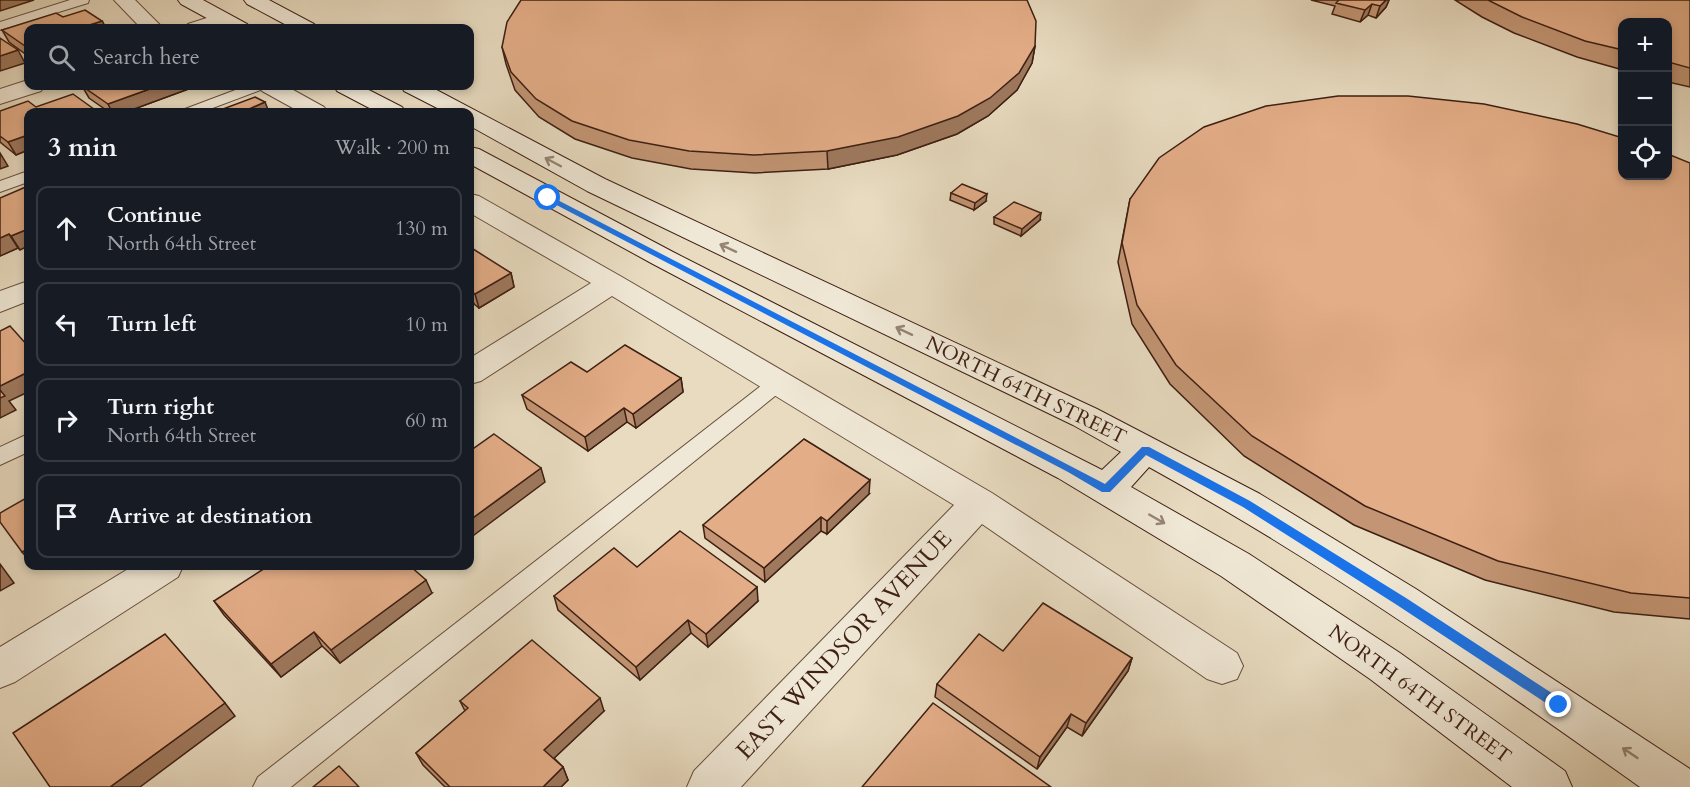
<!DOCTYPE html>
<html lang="en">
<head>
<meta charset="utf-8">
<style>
	:root { --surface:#171b24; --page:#242831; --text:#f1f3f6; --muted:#9ea1a6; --line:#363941 }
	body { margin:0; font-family:Cardo,serif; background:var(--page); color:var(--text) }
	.controls { position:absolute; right:18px; top:18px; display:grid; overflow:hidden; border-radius:12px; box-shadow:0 3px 9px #0003 }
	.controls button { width:54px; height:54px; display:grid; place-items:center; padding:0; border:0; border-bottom:2px solid var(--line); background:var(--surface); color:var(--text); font:30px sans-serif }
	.stop { position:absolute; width:18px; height:18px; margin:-14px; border:4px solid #1a73e8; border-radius:50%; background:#fff }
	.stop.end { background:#1a73e8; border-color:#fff; box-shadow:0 2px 6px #0008 }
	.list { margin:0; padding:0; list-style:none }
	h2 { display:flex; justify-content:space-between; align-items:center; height:78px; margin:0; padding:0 24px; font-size:26px }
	h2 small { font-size:20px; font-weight:400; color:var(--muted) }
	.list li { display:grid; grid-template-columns:39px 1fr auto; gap:18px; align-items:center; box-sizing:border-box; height:84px; margin:0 12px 12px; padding:0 12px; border:2px solid var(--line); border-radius:12px }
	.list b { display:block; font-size:22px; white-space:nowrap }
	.list p { margin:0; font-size:20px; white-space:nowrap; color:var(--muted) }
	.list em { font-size:20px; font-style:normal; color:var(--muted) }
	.icon { flex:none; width:33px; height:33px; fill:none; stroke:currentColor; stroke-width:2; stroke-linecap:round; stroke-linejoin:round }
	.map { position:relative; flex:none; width:1690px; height:787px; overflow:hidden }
	.search { position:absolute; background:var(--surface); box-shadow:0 3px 9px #0003; left:24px; top:24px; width:450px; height:66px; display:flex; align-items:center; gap:15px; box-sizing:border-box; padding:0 21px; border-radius:12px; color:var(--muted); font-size:22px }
	.panel { position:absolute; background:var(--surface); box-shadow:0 3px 9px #0003; left:24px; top:108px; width:450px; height:462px; border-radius:12px }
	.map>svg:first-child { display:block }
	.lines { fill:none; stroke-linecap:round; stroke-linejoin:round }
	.service-casing { stroke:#684e3e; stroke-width:2 }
	.minor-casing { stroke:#684e3e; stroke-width:2 }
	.secondary-casing { stroke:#3d1f13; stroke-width:2 }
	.service { fill:#f0e8d6; fill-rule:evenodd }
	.minor { fill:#f0e8d6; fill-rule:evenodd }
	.secondary { fill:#f0e8d6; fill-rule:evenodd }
	.wall { fill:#c39574; stroke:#3d1f13; stroke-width:1.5 }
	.shaded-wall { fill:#9f795e; stroke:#3d1f13; stroke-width:1.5 }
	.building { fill:#e3ad87; stroke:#3d1f13; stroke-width:1.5 }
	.oneway { stroke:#968474 }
	.route { fill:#1a73e8 }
	.labels { text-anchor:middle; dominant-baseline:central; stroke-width:4.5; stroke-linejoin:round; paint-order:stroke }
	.street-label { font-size:20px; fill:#3d1f13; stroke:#f0e8d6 }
	.near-street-label { font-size:24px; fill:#3d1f13; stroke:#f0e8d6 }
</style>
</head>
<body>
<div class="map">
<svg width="1690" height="787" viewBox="0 0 1690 787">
	<rect width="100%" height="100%" fill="#e8dbc0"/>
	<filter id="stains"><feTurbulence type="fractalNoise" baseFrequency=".00333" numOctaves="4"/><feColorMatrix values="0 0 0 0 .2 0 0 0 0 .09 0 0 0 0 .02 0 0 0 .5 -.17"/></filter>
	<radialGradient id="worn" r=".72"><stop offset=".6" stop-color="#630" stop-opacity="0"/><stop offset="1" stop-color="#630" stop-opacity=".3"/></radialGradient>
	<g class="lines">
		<defs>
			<g id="service">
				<path d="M70,0H89L88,3L0,30V22Z"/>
				<path d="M246,86H265L263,89L202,112H182L185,109Z"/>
				<path d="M28,171V182L0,192V181Z"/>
				<path d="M778,376L785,378L788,383L785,388L291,787H253L258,777L771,378Z"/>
				<path d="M28,434V452L0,465V447Z"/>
			</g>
			<g id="minor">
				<path d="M114,0H135L163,28H141Z"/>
				<path d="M222,13L229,15L232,19C223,32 198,29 184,28L188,24Z"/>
				<path d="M28,80V86H44L41,91L0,104V89Z"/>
				<path d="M259,86H286L324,107L328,112H300L262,91Z"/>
				<path d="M470,194L479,196L622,277L992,493L1237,653L1243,666L1237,679L1222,684L1207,679L982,524L741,787H687L694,771L954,505L612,296L481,381L470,384V358L591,283L470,213Z"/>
				<path d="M28,281V301L0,312V291Z"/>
				<path d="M133,566H183L178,577L15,682L0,688V647Z"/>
			</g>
			<g id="secondary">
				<path d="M178,0H203L247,24L251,28H225L181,4Z"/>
				<path d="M244,0H269L314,24L318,28H292L247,4Z"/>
				<path d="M334,86H361L402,107L406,112H377L337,91Z"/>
				<path d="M401,86H429L605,179L1097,409L1260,494L1416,589L1690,769V787H1640C1481,674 1320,561 1149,467L1131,487L1249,554L1400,653L1565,771L1572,787H1512L1370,679L1221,576L1058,478L653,264L470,164V147L479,149L673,252L1102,470L1121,452L1073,425L587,191L470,126V112H445L404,91Z"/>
			</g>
		</defs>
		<use href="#service" class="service-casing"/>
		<use href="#minor" class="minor-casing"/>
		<use href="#secondary" class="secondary-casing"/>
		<use href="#service" class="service"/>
		<use href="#minor" class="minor"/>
		<use href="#secondary" class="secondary"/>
	</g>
	<g class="wall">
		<path d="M1311,0H1389L1386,7L1376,18L1368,15L1360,22L1332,14L1335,6Z"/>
		<path d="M1455,0H1690V87L1668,82V22H1623V70L1577,57L1514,33L1482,17Z"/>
		<path d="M63,17L102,21L106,28H28V56L9,42L2,30Z"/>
		<path d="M1035,46L1032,63L1017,90L988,116L957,134L897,155L828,169L755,173L691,169L632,158L575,139L539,117L515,90L506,64L502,47Z"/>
		<path d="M82,86H194V87L126,112H109L89,98Z"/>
		<path d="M36,107L28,112V150L16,155L0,142V111Z"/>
		<path d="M1690,163V619L1614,612L1485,580L1354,525L1244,456L1170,384L1132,324L1118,262L1130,199Z"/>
		<path d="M951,193L986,201L974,210L950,200Z"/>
		<path d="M0,198L20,250L18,248L0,256Z"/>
		<path d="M994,217L1040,220L1021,236L994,224Z"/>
		<path d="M470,248L511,273L514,287L479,308L474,304L470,307Z"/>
		<path d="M587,372L681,378L683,392L636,428L627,422L588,451L527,409L522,395Z"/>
		<path d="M869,494L827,534L821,531L765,582L705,538L703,525Z"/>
		<path d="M637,567L758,601L708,647L691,633L640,680L558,610L554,596Z"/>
		<path d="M432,593L340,663L322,646L281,677L224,615L214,601Z"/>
		<path d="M1003,651L1132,658L1128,671L1082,736L1067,727L1037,769L935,697L937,684Z"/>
		<path d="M460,701L604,711L554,758L563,767L568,780L561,787H445L423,765L416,753L465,711Z"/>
	</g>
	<g class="shaded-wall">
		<path d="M0,0H34L0,11Z"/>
		<path d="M1386,0H1389L1386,7L1376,18L1380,6Z"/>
		<path d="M1372,4L1368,15L1360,22L1365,10Z"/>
		<path d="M102,21L106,28H80Z"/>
		<path d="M1035,46L1032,63L1017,90L988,116L957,134L897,155L828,169L827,151Z"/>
		<path d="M18,50L25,63L0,71V56Z"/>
		<path d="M158,86H194V87L126,112H112L108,104Z"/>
		<path d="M265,102L269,112H251L249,109Z"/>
		<path d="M28,135V150L16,155L8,142Z"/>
		<path d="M0,153L8,166L0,169Z"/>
		<path d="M987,194L986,201L974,210L975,203Z"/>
		<path d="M1041,213L1040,220L1021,236L1022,229Z"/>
		<path d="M28,229V246L20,250L11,236Z"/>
		<path d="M9,234L18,248L0,256V238Z"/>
		<path d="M511,273L514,287L479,308L475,294Z"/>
		<path d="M470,290L474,304L470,307Z"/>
		<path d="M28,372V392L9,401L16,410L0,418V386Z"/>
		<path d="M681,378L683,392L636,428L633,414Z"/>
		<path d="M624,408L627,422L588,451L585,437Z"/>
		<path d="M541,468L545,482L470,538V520Z"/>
		<path d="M870,480L869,494L827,534V521Z"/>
		<path d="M821,517V531L765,582L764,568Z"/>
		<path d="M28,549V559L22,552Z"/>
		<path d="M0,564L14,583L0,591Z"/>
		<path d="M426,580L432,593L340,663L331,650Z"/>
		<path d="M757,587L758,601L708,647L706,634Z"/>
		<path d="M688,620L691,633L640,680L636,667Z"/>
		<path d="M314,632L322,646L281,677L271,664Z"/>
		<path d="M1132,658L1128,671L1082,736L1086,723Z"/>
		<path d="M600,698L604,711L550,762L544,750Z"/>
		<path d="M225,703L235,716L140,787H110Z"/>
		<path d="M1071,714L1067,727L1037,769L1040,757Z"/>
		<path d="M563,767L568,780L561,787H543Z"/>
	</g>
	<g class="building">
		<path d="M521,0H1027L1036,21L1035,46L1019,73L990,98L958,116L898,137L827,151L754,155L689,151L629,140L572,121L536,99L511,72L502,47L507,22Z"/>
		<path d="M1339,0H1386L1380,6L1372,4L1365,10L1336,3Z"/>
		<path d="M1488,0H1690V68L1668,62V22H1623V50L1585,41L1522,17Z"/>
		<path d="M85,10L102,21L80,28H28V45L25,46L2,30L56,13L63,17Z"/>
		<path d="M0,38L18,50L0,56Z"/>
		<path d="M82,86H158L108,104Z"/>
		<path d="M73,94L98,112H28V135L8,142L0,136V111L28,101L36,107Z"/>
		<path d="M1338,96H1408L1484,104L1577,124L1623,138V176H1668V154L1690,163V598L1631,593L1498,561L1365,506L1252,436L1176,365L1137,305L1122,243L1130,199L1159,158L1204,127L1266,106Z"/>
		<path d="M255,97L265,102L249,109L255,112H215Z"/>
		<path d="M962,184L987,194L975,203L951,193Z"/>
		<path d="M28,186V229L11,236L9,234L0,238V198Z"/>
		<path d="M1014,202L1041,213L1022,229L994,217Z"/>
		<path d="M470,247L511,273L475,294L470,291Z"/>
		<path d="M10,326L28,346V372L0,386V331Z"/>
		<path d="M625,345L681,378L633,414L624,408L585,437L522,395L571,362L587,372Z"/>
		<path d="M0,390L5,396L0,398Z"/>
		<path d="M494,434L541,468L470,520V451Z"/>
		<path d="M804,439L870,480L827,521L821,517L764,568L703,525Z"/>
		<path d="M28,497V549L22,552L0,522V513Z"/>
		<path d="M680,531L757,587L706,634L688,620L636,667L554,596L614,548L637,567Z"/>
		<path d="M268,566H410L426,580L331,650L314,632L271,664L214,601Z"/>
		<path d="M1043,603L1132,658L1086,723L1071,714L1040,757L937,684L979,634L1003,651Z"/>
		<path d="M165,634L225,703L110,787H50L13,733Z"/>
		<path d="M532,640L600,698L544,750L563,767L543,787H450L416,753L468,708L460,701Z"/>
		<path d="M933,703L1051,787H862Z"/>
		<path d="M339,766L359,787H313Z"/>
	</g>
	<defs><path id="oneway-shaft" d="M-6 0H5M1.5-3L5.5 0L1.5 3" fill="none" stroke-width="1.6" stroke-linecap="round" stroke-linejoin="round" transform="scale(1.5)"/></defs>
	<g class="oneway">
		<use href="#oneway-shaft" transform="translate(553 162) rotate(-152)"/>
		<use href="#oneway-shaft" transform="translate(728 248) rotate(-155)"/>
		<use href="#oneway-shaft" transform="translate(904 331) rotate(-155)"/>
		<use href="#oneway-shaft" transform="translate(1157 519) rotate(30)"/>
		<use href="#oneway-shaft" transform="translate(1630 753) rotate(-146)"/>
	</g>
	<path class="route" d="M548,195L1105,484L1142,447H1149L1250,501L1406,598L1564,701L1565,705L1564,709H1555L1397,605L1243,507L1146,455L1110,492H1102L1068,472L545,199L544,198Z"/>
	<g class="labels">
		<g class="street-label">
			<text transform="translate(1026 390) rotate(26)">NORTH 64TH STREET</text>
			<text transform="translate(1420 694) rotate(36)">NORTH 64TH STREET</text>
		</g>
		<g class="near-street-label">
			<text transform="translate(844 645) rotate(-47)">EAST WINDSOR AVENUE</text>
		</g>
	</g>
	<rect width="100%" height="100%" filter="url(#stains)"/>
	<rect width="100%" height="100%" fill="url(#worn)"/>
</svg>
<div class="controls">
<button>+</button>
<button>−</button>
<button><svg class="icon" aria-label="locate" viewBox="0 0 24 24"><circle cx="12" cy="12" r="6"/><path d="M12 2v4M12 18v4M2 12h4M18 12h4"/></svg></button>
</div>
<div class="stop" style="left:548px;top:198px"></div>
<div class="stop end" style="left:1559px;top:705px"></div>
<div class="search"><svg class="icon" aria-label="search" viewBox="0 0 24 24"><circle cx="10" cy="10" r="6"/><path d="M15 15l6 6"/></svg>Search here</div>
<section class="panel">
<h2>3 min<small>Walk · 200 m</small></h2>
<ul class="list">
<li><svg class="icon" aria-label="ahead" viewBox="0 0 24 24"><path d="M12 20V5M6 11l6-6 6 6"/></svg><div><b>Continue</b><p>North 64th Street</p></div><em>130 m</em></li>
<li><svg class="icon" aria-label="left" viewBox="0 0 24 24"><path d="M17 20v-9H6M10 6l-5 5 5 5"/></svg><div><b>Turn left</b></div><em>10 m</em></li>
<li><svg class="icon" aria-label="right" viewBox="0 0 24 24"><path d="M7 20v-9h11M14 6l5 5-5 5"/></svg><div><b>Turn right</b><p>North 64th Street</p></div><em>60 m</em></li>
<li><svg class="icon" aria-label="arrive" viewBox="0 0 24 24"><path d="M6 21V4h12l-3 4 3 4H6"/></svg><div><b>Arrive at destination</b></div></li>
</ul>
</section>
</div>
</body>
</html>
